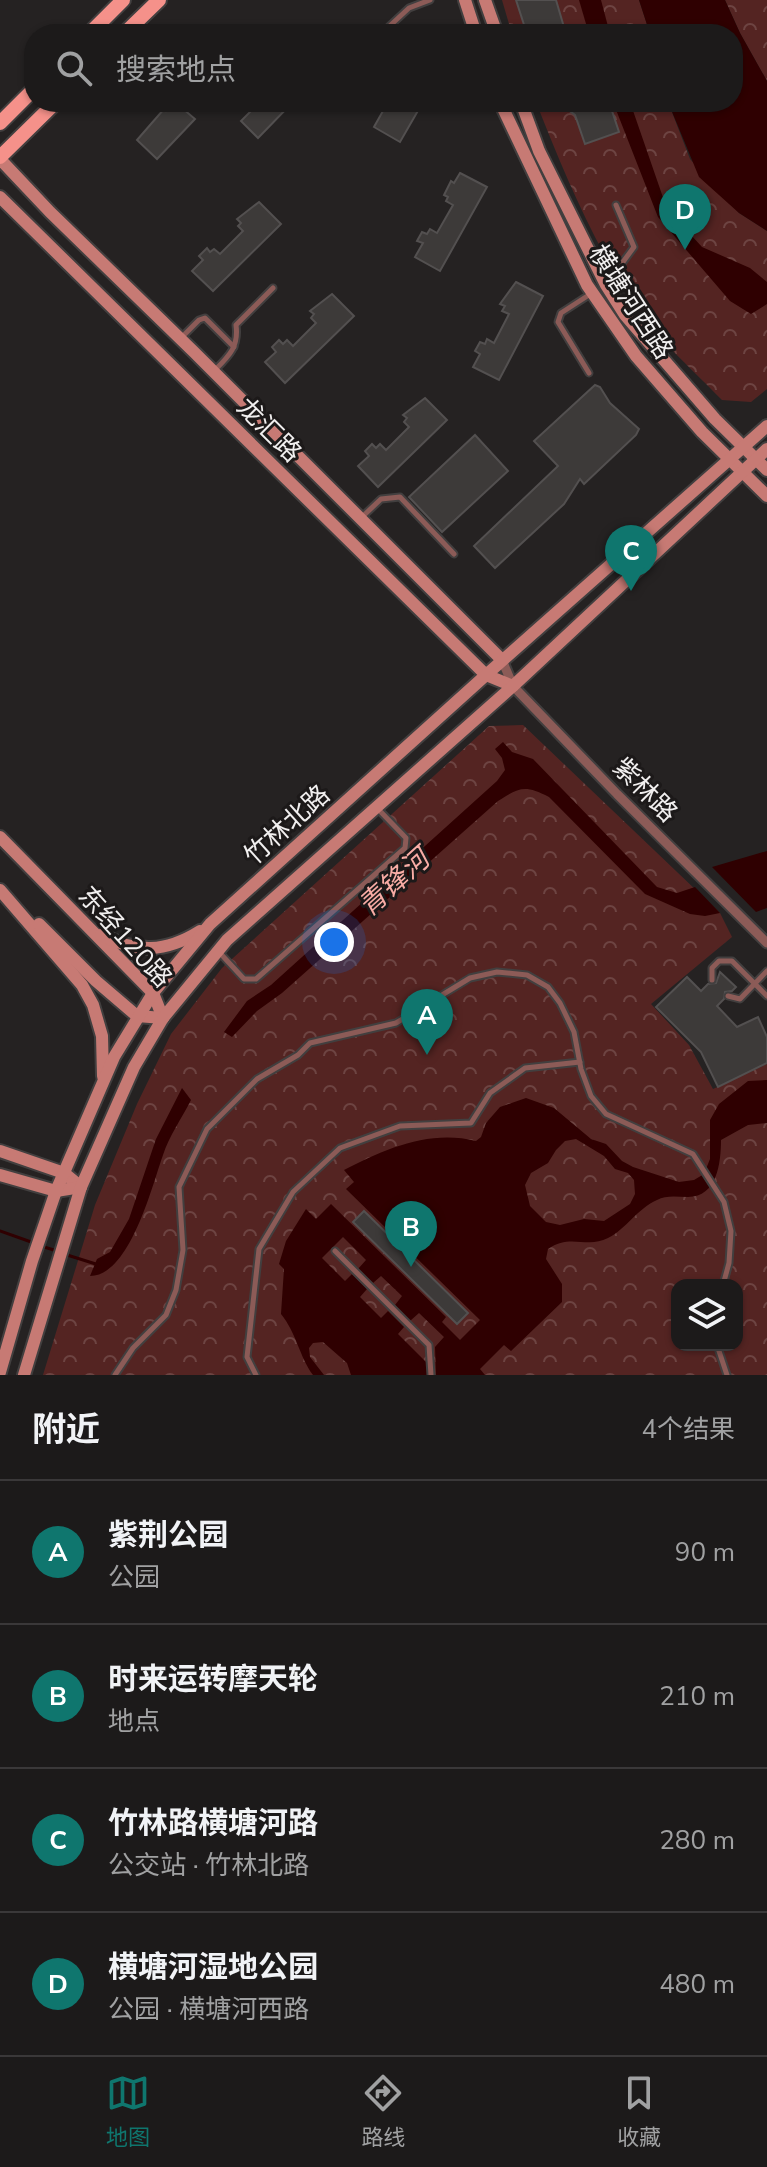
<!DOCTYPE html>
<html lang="zh">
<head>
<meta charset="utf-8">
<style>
	:root { --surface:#1c1a1a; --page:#252323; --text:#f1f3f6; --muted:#a0a1a2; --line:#3a3839; --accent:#0f766e }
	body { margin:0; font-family:"Nunito Sans","Noto Sans SC",sans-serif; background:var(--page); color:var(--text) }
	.controls { position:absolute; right:24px; bottom:24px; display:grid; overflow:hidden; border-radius:16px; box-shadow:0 2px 6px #0004 }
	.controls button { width:72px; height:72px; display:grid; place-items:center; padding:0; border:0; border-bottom:2px solid var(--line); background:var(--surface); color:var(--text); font:40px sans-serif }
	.you { position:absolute; left:334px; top:942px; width:28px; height:28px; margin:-20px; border:6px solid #fff; border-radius:50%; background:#1a73e8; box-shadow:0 0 0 12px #1a73e833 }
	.badge { display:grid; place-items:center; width:52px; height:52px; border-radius:50%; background:var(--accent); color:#fff; font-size:26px; font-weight:700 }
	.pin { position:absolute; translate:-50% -66px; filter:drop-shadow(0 2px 4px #0008) }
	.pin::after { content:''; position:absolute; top:42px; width:28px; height:24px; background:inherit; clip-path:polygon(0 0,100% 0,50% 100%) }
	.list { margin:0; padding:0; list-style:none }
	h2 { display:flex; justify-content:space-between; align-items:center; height:104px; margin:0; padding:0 32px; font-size:34px }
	h2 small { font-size:26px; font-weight:400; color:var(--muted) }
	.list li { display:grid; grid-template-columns:52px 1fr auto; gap:24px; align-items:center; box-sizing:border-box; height:144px; padding:0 32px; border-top:2px solid var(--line) }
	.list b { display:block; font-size:30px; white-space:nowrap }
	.list p { margin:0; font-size:26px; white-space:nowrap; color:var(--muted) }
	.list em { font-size:26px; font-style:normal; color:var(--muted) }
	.icon { flex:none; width:44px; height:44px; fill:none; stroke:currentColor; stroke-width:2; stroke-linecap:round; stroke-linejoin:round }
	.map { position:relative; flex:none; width:767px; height:1375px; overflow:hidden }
	.search { position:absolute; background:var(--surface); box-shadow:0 2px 6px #0004; left:24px; right:24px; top:24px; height:88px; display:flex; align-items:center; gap:20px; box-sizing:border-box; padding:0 28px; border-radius:32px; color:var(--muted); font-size:30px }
	.sheet { height:680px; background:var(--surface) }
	nav { display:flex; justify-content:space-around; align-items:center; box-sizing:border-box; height:112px; border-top:2px solid var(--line); background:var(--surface); font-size:22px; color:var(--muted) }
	nav a { display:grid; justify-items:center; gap:4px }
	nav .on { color:var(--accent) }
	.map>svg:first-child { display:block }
	.park { fill:url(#park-crowns); fill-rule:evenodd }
	.water { fill:#2f0001; fill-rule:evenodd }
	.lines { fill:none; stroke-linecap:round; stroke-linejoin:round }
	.stream { stroke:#2f0001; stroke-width:3 }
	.building { fill:#3d3a39; stroke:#535050; stroke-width:2 }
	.lane-casing { stroke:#423f3f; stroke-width:9 }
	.street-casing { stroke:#423f3f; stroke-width:13 }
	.secondary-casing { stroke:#423f3f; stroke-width:16 }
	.primary-casing { stroke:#423f3f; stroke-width:18 }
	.lane { stroke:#8c5b57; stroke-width:5 }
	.street { stroke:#8c5b57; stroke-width:9 }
	.secondary { stroke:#c77a74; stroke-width:12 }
	.primary { stroke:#f5918a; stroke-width:14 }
	.labels { text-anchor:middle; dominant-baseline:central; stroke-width:6; stroke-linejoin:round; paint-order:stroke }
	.street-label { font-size:26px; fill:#f1efef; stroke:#1c1919 }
	.water-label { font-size:28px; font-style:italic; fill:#f8aca5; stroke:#1c1919 }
</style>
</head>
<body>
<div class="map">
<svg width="767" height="1375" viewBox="0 0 767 1375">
	<defs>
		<pattern id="park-crowns" width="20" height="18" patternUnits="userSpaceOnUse" patternTransform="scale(2)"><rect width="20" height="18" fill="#542422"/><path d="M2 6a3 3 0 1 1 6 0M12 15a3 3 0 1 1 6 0" fill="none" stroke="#6d4442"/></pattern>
	</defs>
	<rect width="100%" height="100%" fill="#252222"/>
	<g class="park">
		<path d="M502,0H639L650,34H512Z"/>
		<path d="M725,0H767V81L740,33Z"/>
		<path d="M536,102H668L690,159L739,213L767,231V389L751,402L722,400C696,373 660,341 639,311C595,248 564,173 536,102Z"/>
		<path d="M523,725L720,913L732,937L651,1004L689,1045L713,1089L767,1064V1375H43L95,1205L137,1104L171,1034L222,968L489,726ZM677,1285H737V1345H677Z"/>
	</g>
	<g class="water">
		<path d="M579,0H601L610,34H589Z"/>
		<path d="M639,0H725L740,33L767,81V231L739,213L699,177L668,102H733V34H650Z"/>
		<path d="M613,102H630L667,209L702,247L750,268L767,282V304L751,314L730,301L658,217Z"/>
		<path d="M503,742L512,752L533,759L657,887L677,893L695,887L720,913L705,916L690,914L645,894L549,797C525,785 520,787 498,801L282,993L257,1011L232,1037L224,1032L247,1001L271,985L497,781L505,770L502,758L495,749Z"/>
		<path d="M767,851V908L756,912L712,867Z"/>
		<path d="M767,1080V1123L748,1125L721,1140C721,1163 717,1197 688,1197C677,1197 666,1195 657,1200C637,1209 626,1229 608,1238C587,1249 570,1233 548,1249L546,1259L562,1284V1302L511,1351L504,1345L480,1369L485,1375H436L435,1347L444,1337L419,1313L410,1321L395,1305L402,1296L381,1276L373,1283L358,1269L366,1260L343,1237L322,1258L345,1281L352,1274L367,1289L360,1297L381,1318L388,1311L404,1327L398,1334L427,1363V1375H351L347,1363L323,1342L313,1343L309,1348L310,1357L324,1375H313C299,1356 297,1334 281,1314L284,1269L279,1264L286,1241L306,1209L316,1219L331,1204L446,1317L442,1322L460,1340L480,1320L346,1189L354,1182L344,1170C384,1149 430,1129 476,1141L481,1137L486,1123L500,1107L526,1098L554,1108L591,1139L606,1144L622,1161L633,1167L679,1182L694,1180L704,1174L710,1159V1120L719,1104L748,1081ZM576,1139L604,1156L615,1169L628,1173L634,1180L635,1194L630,1204L604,1221L584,1219L560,1225L546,1222L530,1206L525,1185L531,1173L548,1163L556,1150L565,1141Z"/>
		<path d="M182,1088L191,1100C182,1118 169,1136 163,1155C152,1186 130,1276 90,1276L97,1259L110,1252L129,1219L156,1139Z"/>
	</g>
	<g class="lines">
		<g class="stream">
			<path d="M0,1231L34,1243"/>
			<path d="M41,1246L57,1251"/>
			<path d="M64,1254L99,1265"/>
		</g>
	</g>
	<g class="building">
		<path d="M516,0H556L566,34H527Z"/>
		<path d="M175,102L195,119L157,159L137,140L164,109L166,111Z"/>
		<path d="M246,102H293L258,138L241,121L253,109Z"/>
		<path d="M388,102L399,107L402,102H423L400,142L374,127Z"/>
		<path d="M557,102H609L619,132L585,144L575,115Z"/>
		<path d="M460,173L487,187L440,271L415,257L423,243L417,241L422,232L427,234L430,229L437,233L453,205L446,201L448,197L444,195L451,181L454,183Z"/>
		<path d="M259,202L281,224L213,291L192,271L203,260L199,256L207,248L210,252L214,249L220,254L243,231L238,226L241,223L237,219Z"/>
		<path d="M516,282L543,296L499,380L473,367L480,354L475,351L480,342L485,344L487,339L494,343L509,314L502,311L505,306L500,304Z"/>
		<path d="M332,294L354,316L285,383L265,362L276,352L272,347L279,340L283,344L287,340L293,346L316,323L311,318L314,314L310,311Z"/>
		<path d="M595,385L600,387L610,403L639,429L636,435L584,484L580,479L564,504L495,568L474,546L558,466L534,441Z"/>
		<path d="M425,398L447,420L378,487L358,466L369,456L365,451L372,444L376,448L380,444L386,450L409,427L404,422L407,418L403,415Z"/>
		<path d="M475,435L508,471L442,532L409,497Z"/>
		<path d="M720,972L736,987L732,991L725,992L724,999L717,1006L737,1027L758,1017L767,1037V1063L718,1087L701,1052L656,1007L687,977L701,991L708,984L716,983Z"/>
		<path d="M364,1211L468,1313L457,1324L353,1222Z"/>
	</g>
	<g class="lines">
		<defs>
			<g id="lane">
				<path d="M381,34L409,8L430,0"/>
				<path d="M606,285L634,247L616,205"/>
				<path d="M182,337L199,320L205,318L234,347"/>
				<path d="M214,371C229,356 239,347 236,325L273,288"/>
				<path d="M589,373L558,322L561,313L592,293"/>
				<path d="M361,518L381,499L400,497L454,554"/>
				<path d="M219,952L244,979H256L405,848L406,838L378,809"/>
				<path d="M712,980V968L719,961H732L767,996"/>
				<path d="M728,996L740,999L767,971"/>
				<path d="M335,1251L429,1345L431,1375"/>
				<path d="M717,1345L727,1375"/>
				<path d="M115,1375L133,1348L166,1315L176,1290L183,1250L179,1187L207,1129L257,1079L298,1055L310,1043L396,1023L470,978L497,972L527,975L548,987L560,1003L574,1032L581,1069L591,1096L606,1114L693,1154L724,1202L731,1231L729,1263L723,1285"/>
				<path d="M256,1375L247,1357L259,1249L293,1192L340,1148L400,1126L471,1123L490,1093L525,1068L580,1062"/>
			</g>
			<path id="street" d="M502,660L513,686L617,794L767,943"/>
			<g id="secondary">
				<path d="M465,0L476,34"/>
				<path d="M485,0L497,34"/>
				<path d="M500,102L587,285L636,356L702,432L767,496"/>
				<path d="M521,102L539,151L606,285L625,315L715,419L767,470"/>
				<path d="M0,159L50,212L194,352L502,660"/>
				<path d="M0,197L486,675L513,686"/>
				<path d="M0,837L153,993L163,1018"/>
				<path d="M0,890L82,985L93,1005L102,1036L103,1076"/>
				<path d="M39,924L96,981L137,1016L163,1018"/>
				<path d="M101,935C137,953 165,953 200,931"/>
				<path d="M0,1151L64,1173L81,1187"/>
				<path d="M0,1175L56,1191L81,1187"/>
				<path d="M0,1372L32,1261L56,1191L114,1057L153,993L210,924L486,675L767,426"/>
				<path d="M24,1375L81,1187L134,1067L163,1018L227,940L513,686L767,449"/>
			</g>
			<g id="primary">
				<path d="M89,34L123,0"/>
				<path d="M124,34L159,0"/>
				<path d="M0,123L34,89"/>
				<path d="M0,157L56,102"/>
			</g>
		</defs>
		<use href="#lane" class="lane-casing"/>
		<use href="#street" class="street-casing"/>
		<use href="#secondary" class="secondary-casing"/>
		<use href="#primary" class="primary-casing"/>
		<use href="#lane" class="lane"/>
		<use href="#street" class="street"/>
		<use href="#secondary" class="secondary"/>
		<use href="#primary" class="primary"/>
	</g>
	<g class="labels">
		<g class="street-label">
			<text transform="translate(631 302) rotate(57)">横塘河西路</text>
			<text transform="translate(269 430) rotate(45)">龙汇路</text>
			<text transform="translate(645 790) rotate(45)">紫林路</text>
			<text transform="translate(287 825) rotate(-42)">竹林北路</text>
			<text transform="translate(125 937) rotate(48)">东经120路</text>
		</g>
		<g class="water-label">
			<text transform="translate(394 883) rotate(-42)">青锋河</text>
		</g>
	</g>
</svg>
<div class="controls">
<button><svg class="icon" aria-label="layers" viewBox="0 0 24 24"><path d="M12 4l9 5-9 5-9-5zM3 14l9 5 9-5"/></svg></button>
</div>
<div class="you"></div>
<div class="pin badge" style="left:427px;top:1055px">A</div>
<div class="pin badge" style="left:411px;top:1267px">B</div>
<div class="pin badge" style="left:631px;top:591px">C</div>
<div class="pin badge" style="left:685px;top:250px">D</div>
<div class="search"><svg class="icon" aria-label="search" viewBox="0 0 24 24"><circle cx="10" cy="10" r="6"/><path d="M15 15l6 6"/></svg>搜索地点</div>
</div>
<section class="sheet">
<h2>附近<small>4个结果</small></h2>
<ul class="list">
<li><span class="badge">A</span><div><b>紫荆公园</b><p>公园</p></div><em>90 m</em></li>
<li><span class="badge">B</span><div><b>时来运转摩天轮</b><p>地点</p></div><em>210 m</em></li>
<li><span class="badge">C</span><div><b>竹林路横塘河路</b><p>公交站 · 竹林北路</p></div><em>280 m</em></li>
<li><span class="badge">D</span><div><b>横塘河湿地公园</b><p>公园 · 横塘河西路</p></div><em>480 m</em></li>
</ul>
</section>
<nav>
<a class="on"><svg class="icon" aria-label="map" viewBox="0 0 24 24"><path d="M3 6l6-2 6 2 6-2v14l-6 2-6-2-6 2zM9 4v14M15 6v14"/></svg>地图</a>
<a><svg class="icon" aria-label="directions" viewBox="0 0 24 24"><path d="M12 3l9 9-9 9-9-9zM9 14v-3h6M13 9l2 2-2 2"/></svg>路线</a>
<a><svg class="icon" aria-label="saved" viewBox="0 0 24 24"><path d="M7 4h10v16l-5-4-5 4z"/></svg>收藏</a>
</nav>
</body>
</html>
